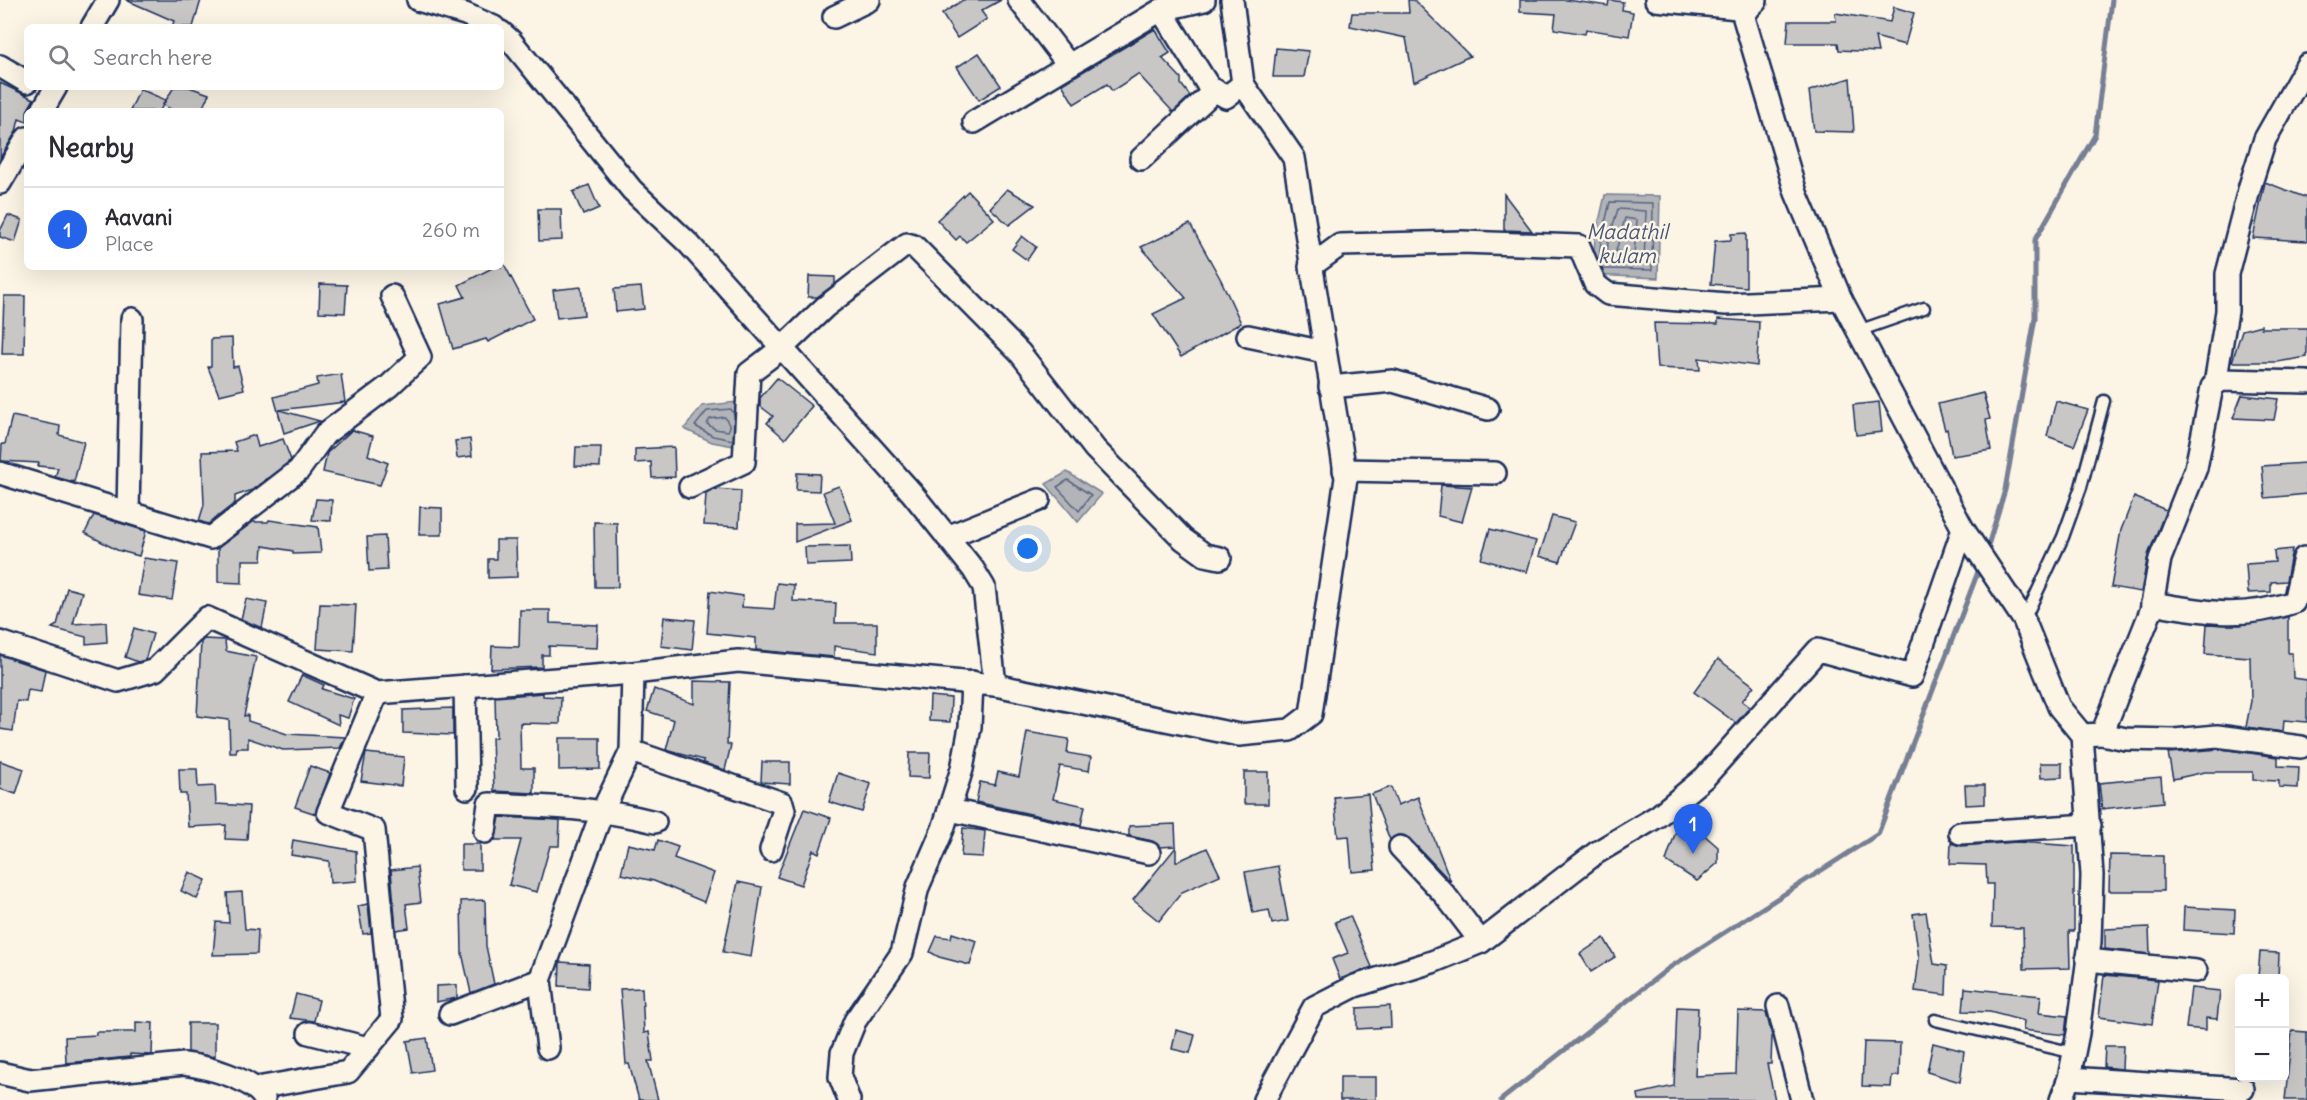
<!DOCTYPE html>
<html lang="en">
<head>
<meta charset="utf-8">
<style>
	:root { --surface:#fff; --page:#f2f2f3; --text:#2b2b33; --muted:#7c7c81; --line:#e1e1e2; --accent:#2563eb }
	body { margin:0; font-family:Delius,sans-serif; background:var(--page); color:var(--text) }
	.controls { position:absolute; right:18px; bottom:18px; display:grid; overflow:hidden; border-radius:9px; box-shadow:0 6px 24px #0002 }
	.controls button { width:54px; height:54px; display:grid; place-items:center; padding:0; border:0; border-bottom:2px solid var(--line); background:var(--surface); color:var(--text); font:30px sans-serif }
	.you { position:absolute; left:1028px; top:549px; width:21px; height:21px; margin:-15px; border:4px solid #fff; border-radius:50%; background:#1a73e8; box-shadow:0 0 0 9px #1a73e833 }
	.badge { display:grid; place-items:center; width:39px; height:39px; border-radius:50%; background:var(--accent); color:#fff; font-size:20px; font-weight:700 }
	.pin { position:absolute; translate:-50% -50px; filter:drop-shadow(0 2px 3px #0008) }
	.pin::after { content:''; position:absolute; top:32px; width:21px; height:18px; background:inherit; clip-path:polygon(0 0,100% 0,50% 100%) }
	.list { margin:0; padding:0; list-style:none }
	h2 { display:flex; justify-content:space-between; align-items:center; height:78px; margin:0; padding:0 24px; font-size:26px }
	h2 small { font-size:20px; font-weight:400; color:var(--muted) }
	.list li { display:grid; grid-template-columns:39px 1fr auto; gap:18px; align-items:center; box-sizing:border-box; height:84px; padding:0 24px; border-top:2px solid var(--line) }
	.list b { display:block; font-size:22px; white-space:nowrap }
	.list p { margin:0; font-size:20px; white-space:nowrap; color:var(--muted) }
	.list em { font-size:20px; font-style:normal; color:var(--muted) }
	.icon { flex:none; width:33px; height:33px; fill:none; stroke:currentColor; stroke-width:2; stroke-linecap:round; stroke-linejoin:round }
	.map { position:relative; flex:none; width:2307px; height:1100px; overflow:hidden }
	.search { position:absolute; background:var(--surface); box-shadow:0 6px 24px #0002; left:24px; top:24px; width:480px; height:66px; display:flex; align-items:center; gap:15px; box-sizing:border-box; padding:0 21px; border-radius:9px; color:var(--muted); font-size:22px }
	.panel { position:absolute; background:var(--surface); box-shadow:0 6px 24px #0002; left:24px; top:108px; width:480px; height:162px; border-radius:9px }
	.map>svg:first-child { display:block }
	.water { fill:#b2b4b8; stroke:#767f94; stroke-width:1.5 }
	.lines { fill:none; stroke-linecap:round; stroke-linejoin:round }
	.shore { stroke:#576482; stroke-width:1.5 }
	.stream { stroke:#767f94; stroke-width:5 }
	.building { fill:#c8c7c6; stroke:#1b2f5e; stroke-width:1.5 }
	.lane-casing { stroke:#1b2f5e; stroke-width:15 }
	.street-casing { stroke:#1b2f5e; stroke-width:26 }
	.lane { stroke:#fcf5e5; stroke-width:10 }
	.street { stroke:#fcf5e5; stroke-width:21 }
	.labels { text-anchor:middle; dominant-baseline:central; stroke-width:5; stroke-linejoin:round; paint-order:stroke }
	.water-label { font-size:21px; font-style:italic; fill:#485779; stroke:#fcf5e5 }
</style>
</head>
<body>
<div class="map">
<svg width="2307" height="1100" viewBox="0 0 2307 1100">
	<rect width="100%" height="100%" fill="#fcf5e5"/>
	<filter id="ink" filterUnits="userSpaceOnUse"><feTurbulence type="fractalNoise" baseFrequency=".0167" numOctaves="2"/><feDisplacementMap in="SourceGraphic" scale="12" xChannelSelector="R" yChannelSelector="G"/><feConvolveMatrix kernelMatrix="1 2 1 2 8 2 1 2 1" color-interpolation-filters="sRGB"/></filter>
	<g filter="url(#ink)">
		<g class="water">
			<path d="M1605,195L1660,196L1658,278L1592,275L1595,239Z"/>
			<path d="M737,402L750,449L712,442L684,429L702,406Z"/>
			<path d="M1067,472L1102,494L1078,522L1046,484Z"/>
		</g>
		<g class="lines">
			<g class="shore">
				<path d="M1618,209L1646,211L1644,263L1607,260L1608,241Z"/>
				<path d="M1625,218L1637,220L1634,254L1616,251Z"/>
				<path d="M1599,262L1601,240L1610,202L1653,203L1652,270L1602,269"/>
				<path d="M725,417L730,427L728,431L715,429L707,424L710,419Z"/>
				<path d="M733,440L713,436L695,426L707,411L731,409L735,417"/>
				<path d="M1068,480L1091,495L1079,511L1057,487Z"/>
			</g>
			<g class="stream">
				<path d="M1986,552L2005,490L2035,318V240L2095,135L2112,0"/>
				<path d="M1501,1100L1669,968L1878,834L1981,564"/>
			</g>
		</g>
		<g class="building">
			<path d="M126,0H201L193,27H172L174,21Z"/>
			<path d="M963,0H1001L981,11L987,19L957,38L942,14Z"/>
			<path d="M1408,0H1414L1470,56L1414,82L1406,38L1350,26L1352,13H1409Z"/>
			<path d="M1520,0H1567L1608,6L1609,0L1623,2L1622,10L1633,12L1629,36L1586,29L1585,34L1554,29L1556,14L1520,12Z"/>
			<path d="M1894,7L1914,13L1905,45L1875,37L1878,52L1839,50L1838,43H1787L1789,21H1836L1835,13L1890,22Z"/>
			<path d="M1155,29L1170,53L1162,58L1181,78V84L1190,96L1173,112L1138,74L1112,91L1107,84L1074,104L1062,84Z"/>
			<path d="M1276,48L1309,51L1304,77H1273Z"/>
			<path d="M979,53L1001,86L979,100L957,67Z"/>
			<path d="M1850,78L1854,132L1814,131L1809,91Z"/>
			<path d="M0,83L34,99L27,111V122L19,119L16,132L0,158Z"/>
			<path d="M174,87H189L209,94L201,111H174L163,105Z"/>
			<path d="M140,89L165,100L160,111H130Z"/>
			<path d="M2265,182L2307,198V241L2253,238Z"/>
			<path d="M589,185L599,208L583,215L573,192Z"/>
			<path d="M1007,189L1035,205L1009,225L990,208Z"/>
			<path d="M968,191L994,219L966,242L960,236L956,240L937,220Z"/>
			<path d="M1504,194L1532,231L1504,230Z"/>
			<path d="M538,209H561L562,240L539,241Z"/>
			<path d="M8,215L22,220L15,242L0,237V231Z"/>
			<path d="M1190,224L1221,280L1241,323L1181,357L1153,314L1186,298L1141,247Z"/>
			<path d="M1746,233V287L1711,284L1715,241L1731,240V234Z"/>
			<path d="M1022,236L1036,247L1027,260L1012,249Z"/>
			<path d="M503,262L533,319L488,342L486,339L453,349L440,304L465,297L459,285L494,267H501Z"/>
			<path d="M809,276L835,277V284L817,297H808Z"/>
			<path d="M320,284L347,285L345,313L319,312Z"/>
			<path d="M581,287L584,315L557,318L553,290Z"/>
			<path d="M641,287L644,309L616,312L614,289Z"/>
			<path d="M4,296H25L24,354H2Z"/>
			<path d="M1718,319L1759,322L1757,366L1699,358L1700,370L1657,368L1654,323L1718,324Z"/>
			<path d="M2261,325V328H2307V357L2277,362H2232L2242,330Z"/>
			<path d="M232,338L233,367L238,366L244,389L219,395L208,367L211,366V339Z"/>
			<path d="M341,374L345,402L279,410L320,421L284,433L274,397L318,385L317,378Z"/>
			<path d="M777,378L812,406L785,439L767,423L773,416L760,406V398Z"/>
			<path d="M1983,393L1990,419L1986,420L1991,450L1952,456L1947,429L1945,430L1938,404Z"/>
			<path d="M2242,395L2278,399L2274,420L2233,418Z"/>
			<path d="M2056,401L2088,410L2074,446L2047,436Z"/>
			<path d="M1879,402L1882,432L1856,435L1853,405Z"/>
			<path d="M12,416L60,426L59,435L84,442L74,482L55,477L58,468L38,466L39,463L1,461L2,444H5Z"/>
			<path d="M352,430L373,436L368,455L388,463L380,485L323,472L327,453Z"/>
			<path d="M255,435L258,447L283,439L291,460L252,490L235,496V503L208,524L199,521L204,505L202,452L237,451L234,442Z"/>
			<path d="M470,439L472,456L457,458L455,441Z"/>
			<path d="M576,447H601L600,467L575,466Z"/>
			<path d="M674,447L675,477L652,478L651,462L635,463V449Z"/>
			<path d="M2305,463L2307,494L2265,498L2262,466Z"/>
			<path d="M797,473L820,474L819,491L796,490Z"/>
			<path d="M1441,485L1472,487L1462,522L1438,516Z"/>
			<path d="M839,486L852,520L795,542V524L835,523L823,492Z"/>
			<path d="M715,489L741,491L739,527L704,525L706,494Z"/>
			<path d="M2134,497L2166,510L2148,555L2141,592L2111,587L2121,530Z"/>
			<path d="M316,499L332,500L331,521L312,520Z"/>
			<path d="M420,507L442,508V535H419Z"/>
			<path d="M94,515L146,531L139,556L117,550L85,533Z"/>
			<path d="M1552,516L1575,522L1560,562L1539,556Z"/>
			<path d="M269,520L318,527L321,553L293,554V551L263,546L262,560H242V583L218,582V548L253,522H268Z"/>
			<path d="M594,522L617,523L618,587H595Z"/>
			<path d="M1490,529L1536,541L1527,572L1481,559Z"/>
			<path d="M385,536L387,570L369,571L367,537Z"/>
			<path d="M496,540H516L517,577L488,578V559H496Z"/>
			<path d="M850,546L851,563L806,565L805,547Z"/>
			<path d="M2292,549L2286,581L2271,582V592L2248,593L2246,564L2275,562L2274,551Z"/>
			<path d="M144,558L178,563L172,600L138,595Z"/>
			<path d="M777,583L794,585L793,601L836,603L835,623H877V652L834,646V657L756,650V638L707,633L710,591L743,596L742,607L774,609Z"/>
			<path d="M67,588L82,592L73,624L106,622L107,642L86,644V637L52,628L57,625Z"/>
			<path d="M246,599L267,603L262,628L241,619Z"/>
			<path d="M320,604L356,605L353,651L317,649Z"/>
			<path d="M520,610H550V623L598,625L597,648L549,646V655H542V667L491,669L492,646L519,647Z"/>
			<path d="M664,617L695,620L692,650L661,646Z"/>
			<path d="M2288,617V653H2292L2293,678L2307,680V722L2284,720L2283,732L2246,727L2251,701L2250,657L2205,654L2207,624L2240,625Z"/>
			<path d="M134,628L153,634L145,660L138,662L125,657Z"/>
			<path d="M204,639L225,640L226,651L256,657L244,716L248,715V721L287,734L345,737L340,748L283,750L248,738V748H237L236,753H230L229,720L197,716L201,642Z"/>
			<path d="M0,655L45,670L41,692L28,690L26,702L17,701L13,731L0,729Z"/>
			<path d="M1718,659L1754,686L1742,701L1750,707L1736,723L1694,692Z"/>
			<path d="M302,675L324,685L322,689L354,699L348,718L338,715L339,725L289,702Z"/>
			<path d="M694,681L730,682L727,744L731,745L725,770L704,763V760L666,750L674,720L647,711L654,689L694,704Z"/>
			<path d="M543,693V696L561,697L560,724L520,723L521,768H534V793L494,791L492,738L496,737L495,697Z"/>
			<path d="M930,696L951,698L950,722L929,721Z"/>
			<path d="M453,708V735L403,733V710Z"/>
			<path d="M1027,732L1069,739L1067,753L1091,757L1089,771L1060,766L1053,799L1085,806L1081,825L976,802L980,782L995,785L998,772L1019,777Z"/>
			<path d="M559,738H600V769L559,770Z"/>
			<path d="M2221,749L2278,757V766L2299,767L2298,788L2279,787V781L2253,780V772H2205L2173,779L2168,753Z"/>
			<path d="M366,753L404,757L401,786L361,781Z"/>
			<path d="M909,753H930L929,778L908,777Z"/>
			<path d="M0,761L24,769L16,794L0,789Z"/>
			<path d="M762,762H790V784L761,782Z"/>
			<path d="M2040,763H2062V777L2041,778Z"/>
			<path d="M310,766L330,773L316,814L295,807Z"/>
			<path d="M179,769H197L198,787L215,786L216,804L249,806L247,840L225,839L226,825L188,827L186,794H180Z"/>
			<rect x="1244" y="772" width="24" height="32"/>
			<path d="M838,773L871,784L862,812L829,802Z"/>
			<path d="M2161,777L2163,802L2102,809L2099,783Z"/>
			<path d="M1965,785H1985V804L1966,805Z"/>
			<path d="M1391,787L1398,805L1418,797L1451,882L1409,838L1398,835L1390,840L1372,794Z"/>
			<path d="M1368,794L1375,870L1352,872L1349,836L1338,837L1334,797Z"/>
			<path d="M804,809L831,818L819,853L813,850L801,885L777,877Z"/>
			<path d="M500,817L560,820L559,846H550L537,892L509,885L521,840H495Z"/>
			<path d="M1175,824L1176,846L1160,847L1152,841L1129,836V826Z"/>
			<path d="M963,828L985,831L983,857L961,856Z"/>
			<path d="M1676,831L1703,834L1718,847V863L1697,881L1666,861Z"/>
			<path d="M293,840L356,851L357,881L330,883L329,861L291,855Z"/>
			<path d="M658,840L678,847L674,858L714,873L704,902L654,881L621,874L628,844L655,850Z"/>
			<path d="M2017,842L2074,846V931H2069L2070,968L2024,969L2023,928L1992,927L1993,884H1987L1986,865L1950,864L1951,843L1961,846Z"/>
			<rect x="461" y="844" width="19" height="26"/>
			<path d="M1176,847V862L1207,848L1220,875L1182,892L1159,921L1133,900Z"/>
			<path d="M2110,855L2163,856V891H2109Z"/>
			<path d="M1278,866L1288,921L1272,924L1269,910L1253,913L1245,872Z"/>
			<path d="M417,867L421,902L406,904L409,928L396,930L391,870Z"/>
			<path d="M189,872L206,880L197,899L181,891Z"/>
			<path d="M738,882L762,887L751,957L723,952Z"/>
			<path d="M242,892L245,929L258,930L257,954L213,955L216,922L229,923L227,893Z"/>
			<path d="M485,900L486,946L494,984L471,993L462,953L461,901Z"/>
			<path d="M368,904L371,933L363,934L358,906Z"/>
			<path d="M2184,907L2235,910L2234,933L2183,930Z"/>
			<path d="M1926,912L1934,964L1947,966L1946,995L1915,991L1919,959L1913,914Z"/>
			<path d="M1350,916L1372,967L1340,979L1332,959L1348,953L1335,922Z"/>
			<path d="M2149,927L2150,954L2105,949V929Z"/>
			<path d="M952,933L977,941L970,965L939,957L930,952L937,936L951,938Z"/>
			<path d="M1604,938L1615,957L1591,972L1580,954Z"/>
			<path d="M2260,952L2279,953L2278,978H2258Z"/>
			<path d="M560,962L589,964L588,988L559,986Z"/>
			<path d="M2104,975L2158,980L2152,1024L2099,1017Z"/>
			<path d="M457,985V998L436,1002V986Z"/>
			<path d="M642,988L644,1033L649,1032L653,1061H648L658,1100H639L629,1064H626L620,989Z"/>
			<path d="M1965,988L2041,996L2039,1013L2067,1016L2065,1035L2023,1030L2024,1021L1990,1012L1963,1011Z"/>
			<path d="M2191,988L2220,991L2217,1019L2206,1018V1030L2186,1028Z"/>
			<path d="M296,994L319,1000L314,1021L290,1018Z"/>
			<path d="M1390,1006L1391,1027L1357,1029V1008Z"/>
			<path d="M1677,1007L1698,1008L1695,1076L1736,1074L1738,1011L1766,1012L1772,1036L1771,1064H1767L1775,1100H1639L1638,1094L1674,1086Z"/>
			<path d="M136,1022L153,1023L152,1055L130,1054V1057L66,1063L65,1037L96,1035V1032H136Z"/>
			<path d="M188,1023H215V1057L188,1052Z"/>
			<path d="M1176,1030L1195,1035L1190,1053L1172,1049Z"/>
			<path d="M2292,1031L2307,1032V1100H2285Z"/>
			<path d="M427,1038L432,1070L413,1073L407,1041Z"/>
			<path d="M1864,1042L1900,1043L1899,1076H1892L1891,1087L1862,1086Z"/>
			<path d="M1933,1043L1964,1051L1960,1082L1927,1072Z"/>
			<path d="M2105,1046H2123L2122,1069L2104,1067Z"/>
			<rect x="1340" y="1077" width="36" height="23"/>
		</g>
		<g class="lines">
			<defs>
				<g id="lane">
					<path d="M1858,331L1924,308"/>
					<path d="M2024,620L2063,537L2081,487L2104,401"/>
					<path d="M1935,1020L2074,1053"/>
				</g>
				<g id="street">
					<path d="M418,0L465,14L494,27"/>
					<path d="M1019,0L1068,64"/>
					<path d="M1656,0L1748,9L1756,1"/>
					<path d="M1748,9L1744,18L1796,193L1841,299L1963,529L2024,620L2059,707L2082,735L2092,875L2090,942L2078,1033L2069,1078L2061,1100"/>
					<path d="M1161,10L1204,0"/>
					<path d="M834,17L869,0"/>
					<path d="M92,27L108,0"/>
					<path d="M501,32L511,41L632,190L689,244L782,348L912,493L973,569L984,587L995,685"/>
					<path d="M0,66L27,82"/>
					<path d="M42,111L56,87"/>
					<path d="M974,122L1161,10L1209,87L1226,97L1243,84"/>
					<path d="M1141,159L1215,90"/>
					<path d="M0,183L27,138"/>
					<path d="M1310,267L1340,245L1462,242L1579,246L1595,284L1608,294L1726,304L1841,299"/>
					<path d="M1248,336L1324,352"/>
					<path d="M2215,384L2227,311V274L2250,186L2265,139L2307,65"/>
					<path d="M1330,387L1393,381L1488,409"/>
					<path d="M1344,470L1495,473"/>
					<path d="M0,473L211,538L299,470L325,434L389,386L420,357L392,296"/>
					<path d="M690,487L744,462L749,373L782,348L825,307L907,244L914,246L1020,353L1095,449L1183,539L1205,555L1220,558"/>
					<path d="M128,512L132,319"/>
					<path d="M947,537L1039,500"/>
					<path d="M2152,603C2207,612 2239,620 2294,602L2304,558"/>
					<path d="M0,642L118,681L155,670L207,618L377,693L633,673L738,661L995,685L1239,735L1290,730L1311,714L1346,478L1294,158L1243,84L1232,0"/>
					<path d="M465,686L467,788"/>
					<path d="M2102,734L2126,739L2174,740L2217,736L2301,747"/>
					<path d="M2082,735L2102,734L2151,611L2160,559L2196,468L2212,387L2221,380L2307,382"/>
					<path d="M631,751L782,803L784,810L771,850"/>
					<path d="M950,810L1149,853"/>
					<path d="M485,832L489,804C544,806 601,808 655,822"/>
					<path d="M1960,833L2090,825"/>
					<path d="M1400,847L1445,895L1481,942"/>
					<path d="M2087,960L2196,971"/>
					<path d="M1778,1006L1802,1100"/>
					<path d="M450,1014L540,980"/>
					<path d="M309,1033L368,1048"/>
					<path d="M548,1048L540,980L602,812L631,751L633,673"/>
					<path d="M0,1073L30,1080L184,1064C207,1067 251,1078 264,1098"/>
					<path d="M2069,1078L2243,1089"/>
					<path d="M257,1088L348,1072L392,1019L374,830L328,812L377,693"/>
					<path d="M849,1100L840,1077L842,1053L855,1021L902,953L918,887L943,829L962,769L970,727L972,682"/>
					<path d="M1264,1100L1314,1007L1355,986L1432,962L1481,942L1596,853L1658,816L1705,777L1818,650L1912,676L1963,529"/>
				</g>
			</defs>
			<use href="#lane" class="lane-casing"/>
			<use href="#street" class="street-casing"/>
			<use href="#lane" class="lane"/>
			<use href="#street" class="street"/>
		</g>
	</g>
	<g class="labels">
		<g class="water-label">
			<text x="1627" y="231">Madathil<tspan x="1627" dy="24">kulam</tspan></text>
		</g>
	</g>
</svg>
<div class="controls">
<button>+</button>
<button>−</button>
</div>
<div class="you"></div>
<div class="pin badge" style="left:1693px;top:854px">1</div>
<div class="search"><svg class="icon" aria-label="search" viewBox="0 0 24 24"><circle cx="10" cy="10" r="6"/><path d="M15 15l6 6"/></svg>Search here</div>
<section class="panel">
<h2>Nearby<small></small></h2>
<ul class="list">
<li><span class="badge">1</span><div><b>Aavani</b><p>Place</p></div><em>260 m</em></li>
</ul>
</section>
</div>
</body>
</html>
